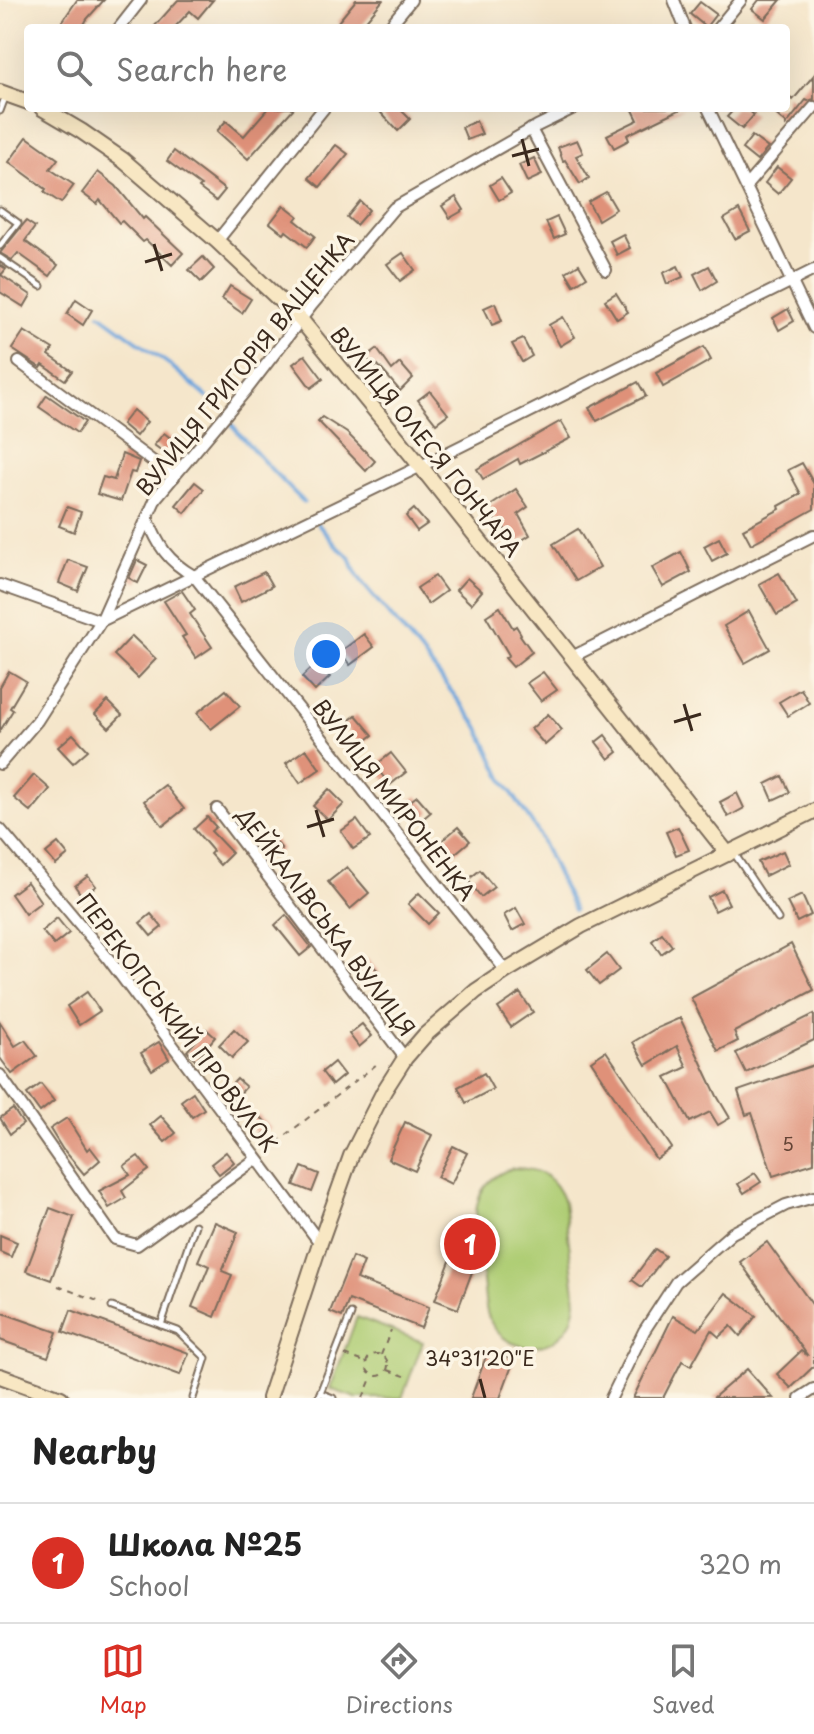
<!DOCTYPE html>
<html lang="en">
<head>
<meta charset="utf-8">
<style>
	:root { --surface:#fff; --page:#f6f6f6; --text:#222; --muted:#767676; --line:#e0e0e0; --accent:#d93025 }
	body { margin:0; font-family:"Playpen Sans",sans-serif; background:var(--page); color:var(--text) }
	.you { position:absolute; left:326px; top:654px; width:28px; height:28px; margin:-20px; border:6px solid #fff; border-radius:50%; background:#1a73e8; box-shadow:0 0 0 12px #1a73e833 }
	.badge { display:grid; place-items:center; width:52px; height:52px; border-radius:50%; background:var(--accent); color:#fff; font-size:26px; font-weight:700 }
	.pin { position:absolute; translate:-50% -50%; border:4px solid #fff; box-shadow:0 2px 8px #0006 }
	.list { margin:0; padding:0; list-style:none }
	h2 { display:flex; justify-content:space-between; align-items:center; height:104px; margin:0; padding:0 32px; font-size:34px }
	h2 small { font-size:26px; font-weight:400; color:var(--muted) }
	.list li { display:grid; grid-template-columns:52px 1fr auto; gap:24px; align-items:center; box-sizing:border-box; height:120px; padding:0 32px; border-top:2px solid var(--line) }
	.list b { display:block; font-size:30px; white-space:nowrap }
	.list p { margin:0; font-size:26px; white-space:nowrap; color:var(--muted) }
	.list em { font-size:26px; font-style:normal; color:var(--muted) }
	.icon { flex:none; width:44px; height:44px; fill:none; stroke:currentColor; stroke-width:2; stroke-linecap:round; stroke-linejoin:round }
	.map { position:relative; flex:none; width:814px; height:1398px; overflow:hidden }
	.search { position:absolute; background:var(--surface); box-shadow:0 8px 32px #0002; left:24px; right:24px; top:24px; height:88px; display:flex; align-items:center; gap:20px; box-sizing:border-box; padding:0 28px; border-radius:8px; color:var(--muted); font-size:30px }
	.sheet { height:224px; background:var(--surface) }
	nav { display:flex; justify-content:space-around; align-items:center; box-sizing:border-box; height:112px; border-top:2px solid var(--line); background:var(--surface); font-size:22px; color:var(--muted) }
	nav a { display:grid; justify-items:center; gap:4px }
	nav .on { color:var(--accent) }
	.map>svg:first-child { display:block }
	.green { fill:#afcd74; stroke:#757c49; stroke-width:2 }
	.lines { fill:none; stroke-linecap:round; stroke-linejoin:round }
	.stream { stroke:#6ea5dc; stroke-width:4 }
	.building { fill:#df9179 }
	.lane-casing { stroke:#7c6c5b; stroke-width:9 }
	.street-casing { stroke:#7c6c5b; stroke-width:14 }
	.secondary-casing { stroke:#7c6c5b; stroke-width:18 }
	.path { stroke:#7c6c5b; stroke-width:2; stroke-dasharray:6 6; stroke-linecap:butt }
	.lane { stroke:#fff; stroke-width:5 }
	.street { stroke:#fff; stroke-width:10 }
	.secondary { stroke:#f8e7c3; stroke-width:14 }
	.ticks { fill:none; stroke:#3b2a1e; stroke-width:3 }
	.labels { text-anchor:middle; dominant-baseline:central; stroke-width:7; stroke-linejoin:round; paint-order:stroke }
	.number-label { font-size:18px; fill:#644435 }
	.street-label { font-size:22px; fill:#3b2a1e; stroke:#fcf5e5 }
	.ticks-label { font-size:20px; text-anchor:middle; fill:#3b2a1e; stroke:#fcf5e5; stroke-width:7; stroke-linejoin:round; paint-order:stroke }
</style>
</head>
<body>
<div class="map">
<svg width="814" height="1398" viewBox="0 0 814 1398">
	<rect width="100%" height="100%" fill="#fcf5e5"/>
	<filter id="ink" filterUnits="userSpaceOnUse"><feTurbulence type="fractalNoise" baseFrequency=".0125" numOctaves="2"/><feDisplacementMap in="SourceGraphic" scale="16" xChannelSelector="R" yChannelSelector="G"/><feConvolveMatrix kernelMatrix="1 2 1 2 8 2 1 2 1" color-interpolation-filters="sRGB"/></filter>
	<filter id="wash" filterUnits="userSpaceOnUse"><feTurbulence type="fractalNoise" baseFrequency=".006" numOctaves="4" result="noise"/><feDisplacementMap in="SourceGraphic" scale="32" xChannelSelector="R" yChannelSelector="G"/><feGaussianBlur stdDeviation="1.8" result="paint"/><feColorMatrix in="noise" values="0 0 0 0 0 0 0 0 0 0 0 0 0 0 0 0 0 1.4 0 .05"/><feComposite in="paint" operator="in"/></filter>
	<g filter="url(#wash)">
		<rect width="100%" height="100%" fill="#f5e6cb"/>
		<g class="green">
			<path d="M513,1168C541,1168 554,1177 564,1202L576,1301C575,1309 574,1317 569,1325C550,1357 503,1353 489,1318C484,1307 485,1293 483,1281C481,1258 478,1235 476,1212C478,1189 491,1175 513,1168Z"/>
			<path d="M357,1317L423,1342L402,1398H356L330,1389Z"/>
		</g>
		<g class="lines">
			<g class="stream">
				<path d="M100,314L170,365L207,397"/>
				<path d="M229,421C252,450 277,476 304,502"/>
				<path d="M317,523L336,546L350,557L355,571L364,585L421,652L478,726L502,778L536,829L574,910"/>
			</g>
		</g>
		<g id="blocks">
			<g class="building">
				<path d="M77,0H104L87,19L82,28H71L62,22Z"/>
				<path d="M178,0H213L198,18L190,11L174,28H153Z"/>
				<path d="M356,0H383L360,28H345L338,22Z"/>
				<path d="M759,0H781L765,19L752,9Z"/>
				<path d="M700,2L716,14L706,27L690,14Z"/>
				<path d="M814,75V99L808,101L806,100L786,125V123L768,108H786V95L793,100Z"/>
				<path d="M268,108H294L248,159L217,131L226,121L244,136Z"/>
				<path d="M386,108H399L410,119L398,131L381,113Z"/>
				<path d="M632,108H683L627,135L629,140L614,148L607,135L638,120Z"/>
				<path d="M735,108H746L754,115L742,129L727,117Z"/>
				<path d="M476,121L482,134L467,140L462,127Z"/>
				<path d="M752,136L768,148L757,161L742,149Z"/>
				<path d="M27,137L58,159L50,169L74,185L61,203L44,192L46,189L9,162Z"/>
				<path d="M577,140L583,153L576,156L589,178L580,184L565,160L563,161L558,147Z"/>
				<path d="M336,145L348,154L320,187L309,178Z"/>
				<path d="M174,151L225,190L216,201L199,188L201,186L167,161Z"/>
				<path d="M534,158L542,175L527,182L519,165Z"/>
				<path d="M777,167L791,178L778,194L765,183Z"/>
				<path d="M98,172L116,186L143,219L145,217L183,253L172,265L146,240L143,242L122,221L119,223L100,200L97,204L82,193Z"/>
				<path d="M501,178L511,193L499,200L490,185Z"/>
				<path d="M606,192L616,209L598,220L588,202Z"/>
				<path d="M456,197L464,210L450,218L442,206Z"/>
				<path d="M360,201L369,210L356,225L347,217Z"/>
				<path d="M284,205L298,216L295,220L315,236L307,247L286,231L284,234L270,223Z"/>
				<path d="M739,210L750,231L735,239L724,219Z"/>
				<path d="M557,217L565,234L554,239L546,222Z"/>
				<path d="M26,221L35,227L25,241L58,265L50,276L18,253L12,260L0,253Z"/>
				<path d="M623,234L630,248L617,255L610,241Z"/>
				<path d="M403,253L415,270L400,281L387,264Z"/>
				<path d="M203,257L214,269L201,282L189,270Z"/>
				<path d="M579,264L587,277L574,285L566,272Z"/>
				<path d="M0,265L6,269L1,275L31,295L24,307L0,292Z"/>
				<path d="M678,266L683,277L667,284L663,273Z"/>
				<path d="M709,266L717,281L702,290L694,274Z"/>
				<path d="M230,286L251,299L242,313L222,299Z"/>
				<path d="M616,293L628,312L617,319L605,300Z"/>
				<path d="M76,299L92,310L83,325L67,314Z"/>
				<path d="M495,303L502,321L492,325L484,308Z"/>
				<path d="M788,309L794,321L779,330L773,318Z"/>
				<path d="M563,317L575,337L560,346L549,325Z"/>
				<path d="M24,331L53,349L49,355L72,371L65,380L43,365L41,368L12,349Z"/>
				<path d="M523,339L532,356L522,362L512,344Z"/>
				<path d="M704,347L711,360L663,387L656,373Z"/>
				<path d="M377,349L392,370L400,363L413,378L400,391L378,365L374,368L366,357Z"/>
				<path d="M305,355L323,379L311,388L293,364Z"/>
				<path d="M638,382L646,396L597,421L589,408Z"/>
				<path d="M430,391L448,414L436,423L418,400Z"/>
				<path d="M47,395L85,422L77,433L39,407Z"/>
				<path d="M133,410L147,422L136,436L122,424Z"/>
				<path d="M322,417L347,433L375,461L366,471L318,421Z"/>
				<path d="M561,421L571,438L520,464L518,459L483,479L477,469Z"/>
				<path d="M164,433L177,443L168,455L154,445Z"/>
				<path d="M122,454L139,461L135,473L131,472L121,501L97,494L103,477L114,480Z"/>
				<path d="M802,463L814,484V509L751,544L743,529L780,509L779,506L801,494L788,470Z"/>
				<path d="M195,482L204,489L185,513L176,505Z"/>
				<path d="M516,489L528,507L518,514L530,535L514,545L502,524L499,526L487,508Z"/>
				<path d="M67,507L81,512L74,532L59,526Z"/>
				<path d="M414,509L427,524L417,531L406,516Z"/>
				<path d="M578,529L600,567L576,581L553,544Z"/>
				<path d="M719,538L727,553L712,561L704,546Z"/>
				<path d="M681,552L691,572L663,587L652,568Z"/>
				<path d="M68,560L88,567L78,591L59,583Z"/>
				<path d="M137,560L147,565L138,583L129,578Z"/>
				<path d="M264,572L272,586L241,602L234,587Z"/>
				<path d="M779,573L797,604L777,615L759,584Z"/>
				<path d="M435,576L446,591L428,604L417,588Z"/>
				<path d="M467,578L482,591L471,604L456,590Z"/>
				<path d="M182,591L195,610L190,614L212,647L196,658L182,637L186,635L164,601Z"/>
				<path d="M500,607L513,628L516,626L521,634L520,635L532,652L513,667L505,658L509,655L486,616Z"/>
				<path d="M749,611L770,649L745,663L724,626Z"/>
				<path d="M364,634L374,647L350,665L340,652Z"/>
				<path d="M132,636L156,659L138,678L114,655Z"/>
				<path d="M317,663L330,677L315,691L302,677Z"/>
				<path d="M9,671L26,681L10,708L13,710L0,731V687Z"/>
				<path d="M543,672L557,690L541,701L527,683Z"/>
				<path d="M801,689L809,703L788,716L779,702Z"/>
				<path d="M226,690L240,706L211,729L197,713Z"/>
				<path d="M108,701L122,715L109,728L95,714Z"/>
				<path d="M548,714L562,730L545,745L531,729Z"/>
				<path d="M356,715L373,735L360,745L344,725Z"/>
				<path d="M73,734L88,750L73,763L58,747Z"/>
				<path d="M605,735L618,752L609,759L596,742Z"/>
				<path d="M306,749L320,769L300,783L286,763Z"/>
				<path d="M391,753L406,772L390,785L375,766Z"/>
				<path d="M34,775L50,789L31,812L14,798Z"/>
				<path d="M782,776L790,792L773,800L766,784Z"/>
				<path d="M165,785L184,809L163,826L144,801Z"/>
				<path d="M329,789L344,804L328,820L313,806Z"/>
				<path d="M737,793L744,808L728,817L720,802Z"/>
				<path d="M417,796L431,812L419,822L405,805Z"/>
				<path d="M207,817L216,827L211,831L232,853L220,865L210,854L213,851L194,829Z"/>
				<path d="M357,820L370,838L353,849L341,831Z"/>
				<path d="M458,827L470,841L451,857L439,843Z"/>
				<path d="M678,827L689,850L676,855L666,832Z"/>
				<path d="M270,835L282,849L270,858L259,844Z"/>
				<path d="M58,843L68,855L56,865L46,853Z"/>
				<path d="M783,851L789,864L765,876L758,862Z"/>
				<path d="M347,867L369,893L350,909L328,882Z"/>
				<path d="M480,870L494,887L481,897L468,880Z"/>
				<path d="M88,876L96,886L82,896L75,886Z"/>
				<path d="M27,882L41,902L25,914L11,894Z"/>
				<path d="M722,890L729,904L715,911L708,897Z"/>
				<path d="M419,893L439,913L428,924L408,904Z"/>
				<path d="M802,895L811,915L797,922L787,902Z"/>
				<path d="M516,908L525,924L512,931L504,915Z"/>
				<path d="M151,914L162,927L151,936L140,923Z"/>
				<path d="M286,915L311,947L300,956L275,925Z"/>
				<path d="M57,918L69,933L54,945L42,931Z"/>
				<path d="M662,933L672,946L661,954L652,941Z"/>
				<path d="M791,944L814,990L734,1032L738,1041L718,1051L691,998Z"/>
				<path d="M607,954L619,970L599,985L587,970Z"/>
				<path d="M367,959L379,972L368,982L356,969Z"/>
				<path d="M87,992L100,1011L79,1025L67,1006Z"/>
				<path d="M520,993L533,1012L511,1027L498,1008Z"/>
				<path d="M814,1014V1040L746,1073L736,1053Z"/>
				<path d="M680,1018L717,1096L730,1118L718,1125L710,1112L690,1122L666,1077L687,1067L677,1046L646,1065L633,1042L655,1029Z"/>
				<path d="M0,1022L15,1046L25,1040L37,1056L12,1074L0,1058Z"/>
				<path d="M362,1024L372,1036L359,1047L349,1034Z"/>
				<path d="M206,1029L215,1037L196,1060L187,1051Z"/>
				<path d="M234,1029L248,1042L232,1058L219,1045Z"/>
				<path d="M159,1042L169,1059L152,1070L141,1053Z"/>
				<path d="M606,1051L672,1148L656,1159L591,1061Z"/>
				<path d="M334,1062L344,1075L332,1085L322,1072Z"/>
				<path d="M814,1065V1163L773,1176L752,1113L746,1115L738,1091Z"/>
				<path d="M484,1073L493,1089L466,1103L458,1087Z"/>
				<path d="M237,1079L246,1087L234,1100L225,1092Z"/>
				<path d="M41,1084L54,1101L40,1112L27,1094Z"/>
				<path d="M193,1092L204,1109L192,1117L181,1101Z"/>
				<path d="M13,1109L23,1124L10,1134L0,1118Z"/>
				<path d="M258,1114L271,1128L260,1138L247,1123Z"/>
				<path d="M161,1116L176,1133L165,1142L150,1125Z"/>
				<path d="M67,1118L87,1150L90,1147L100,1160L84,1174L64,1150H63L50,1129Z"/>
				<path d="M405,1122L432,1135L415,1171L388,1159Z"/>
				<path d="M453,1146L467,1153L451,1184L437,1177Z"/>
				<path d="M226,1152L234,1162L219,1174L211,1164Z"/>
				<path d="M138,1156L149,1170L122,1191L126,1198L109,1208L99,1191L130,1175L124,1166Z"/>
				<path d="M302,1167L319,1174L312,1192L294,1185Z"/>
				<path d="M755,1173L761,1182L744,1193L738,1184Z"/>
				<path d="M50,1208L74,1217L51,1280L26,1271Z"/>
				<path d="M215,1222L238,1232L222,1271L232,1275L215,1317L192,1307L209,1266L198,1261Z"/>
				<path d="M0,1235L17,1242L11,1257L0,1252Z"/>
				<path d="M767,1242L814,1307V1366L791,1388L777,1374L801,1351L808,1356L740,1262Z"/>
				<path d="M655,1249L665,1256L642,1287L632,1280Z"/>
				<path d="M452,1256L475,1264L458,1309L435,1300Z"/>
				<path d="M352,1257L364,1262L357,1279L429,1307L421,1328L349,1300L342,1317L330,1312Z"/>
				<path d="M726,1293L756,1316L740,1336L731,1326L719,1337L711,1330L691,1366L682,1361L663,1398H633L673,1316L698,1330Z"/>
				<path d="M71,1310L189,1353L180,1375L63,1332Z"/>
				<path d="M0,1312L57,1332L48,1357L0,1340Z"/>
				<path d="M488,1351L514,1360L500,1398H471Z"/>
				<path d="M747,1369L773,1398H713Z"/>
			</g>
		</g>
	</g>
	<g filter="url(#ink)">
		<use href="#blocks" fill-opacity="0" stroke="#7c6c5b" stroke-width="2"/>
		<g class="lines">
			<defs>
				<g id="lane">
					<path d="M0,111L6,95"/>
					<path d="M0,210L18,223L0,246"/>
					<path d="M0,258L41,286"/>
					<path d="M734,853L778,919"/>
					<path d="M112,1307L178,1331L206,1358L193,1398"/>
					<path d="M161,1325L195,1225"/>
					<path d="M320,1393L333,1398"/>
					<path d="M318,1398L351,1314"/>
				</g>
				<g id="street">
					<path d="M674,0L685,28"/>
					<path d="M119,28L141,0"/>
					<path d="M388,28L411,0"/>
					<path d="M718,28L741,0"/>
					<path d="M708,108L814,328"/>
					<path d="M531,129L606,270"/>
					<path d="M746,186L814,107"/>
					<path d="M217,241L324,108"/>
					<path d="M19,362L174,477"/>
					<path d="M147,518C158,545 167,561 194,576L506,971"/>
					<path d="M0,585L101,621L421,466L814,270"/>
					<path d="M572,657L814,535"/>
					<path d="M0,764L37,721L101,621L156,498L248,388L312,305L394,208L537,126L574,108"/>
					<path d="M217,809L405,1058"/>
					<path d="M0,829L107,957L320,1243"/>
					<path d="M0,1075L115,1239L137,1245L256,1159"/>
					<path d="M611,1398L644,1331L676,1282L732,1233L786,1205L814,1197"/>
					<path d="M800,1398L814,1389"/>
				</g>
				<g id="secondary">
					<path d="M0,92L28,102"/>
					<path d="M42,108L81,131L123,160L217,241L301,320L414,458L728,854"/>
					<path d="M0,1376L61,1398"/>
					<path d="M269,1398L320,1243L351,1156L384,1091L405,1058L425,1035L476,991L506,971L581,926L814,811"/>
				</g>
			</defs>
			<use href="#lane" class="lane-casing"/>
			<use href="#street" class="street-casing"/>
			<use href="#secondary" class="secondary-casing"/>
			<g class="path">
				<path d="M267,1150L377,1064"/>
				<path d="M58,1286L103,1303"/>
				<circle cx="377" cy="1365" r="11"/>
				<path d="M345,1355L365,1362"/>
				<path d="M381,1355L391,1330"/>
				<path d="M388,1370L410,1378"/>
				<path d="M363,1398L372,1376"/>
			</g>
			<use href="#lane" class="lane"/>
			<use href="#street" class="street"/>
			<use href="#secondary" class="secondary"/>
		</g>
	</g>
	<path class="ticks" d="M522,139L529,166M512,156L539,149M154,244L162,271M145,262L172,254M684,704L692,731M674,722L701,714M316,810L324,837M307,827L334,819M480,1379L485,1398"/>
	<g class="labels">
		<g class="number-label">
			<text x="788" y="1143">5</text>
		</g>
		<g class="street-label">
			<text transform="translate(244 363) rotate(-51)">ВУЛИЦЯ ГРИГОРІЯ ВАЩЕНКА</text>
			<text transform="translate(427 441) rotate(51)">ВУЛИЦЯ ОЛЕСЯ ГОНЧАРА</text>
			<text transform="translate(395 799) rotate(52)">ВУЛИЦЯ МИРОНЕНКА</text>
			<text transform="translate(327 921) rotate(53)">ДЕЙКАЛІВСЬКА ВУЛИЦЯ</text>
			<text transform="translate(178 1022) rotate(53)">ПЕРЕКОПСЬКИЙ ПРОВУЛОК</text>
		</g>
	</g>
	<g class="ticks-label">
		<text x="480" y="1366">34°31'20"E</text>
	</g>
</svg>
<div class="you"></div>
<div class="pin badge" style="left:470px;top:1244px">1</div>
<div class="search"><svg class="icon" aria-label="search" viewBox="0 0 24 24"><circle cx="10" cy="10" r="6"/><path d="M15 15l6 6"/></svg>Search here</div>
</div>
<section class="sheet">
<h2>Nearby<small></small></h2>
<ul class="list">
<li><span class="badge">1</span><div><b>Школа №25</b><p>School</p></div><em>320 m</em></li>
</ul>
</section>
<nav>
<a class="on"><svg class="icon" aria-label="map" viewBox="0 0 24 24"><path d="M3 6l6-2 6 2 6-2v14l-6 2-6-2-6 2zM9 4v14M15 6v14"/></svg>Map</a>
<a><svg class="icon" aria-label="directions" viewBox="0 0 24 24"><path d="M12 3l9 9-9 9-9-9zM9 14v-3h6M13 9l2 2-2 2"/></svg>Directions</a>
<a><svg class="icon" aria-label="saved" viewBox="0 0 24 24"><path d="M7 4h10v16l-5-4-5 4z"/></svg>Saved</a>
</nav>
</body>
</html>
